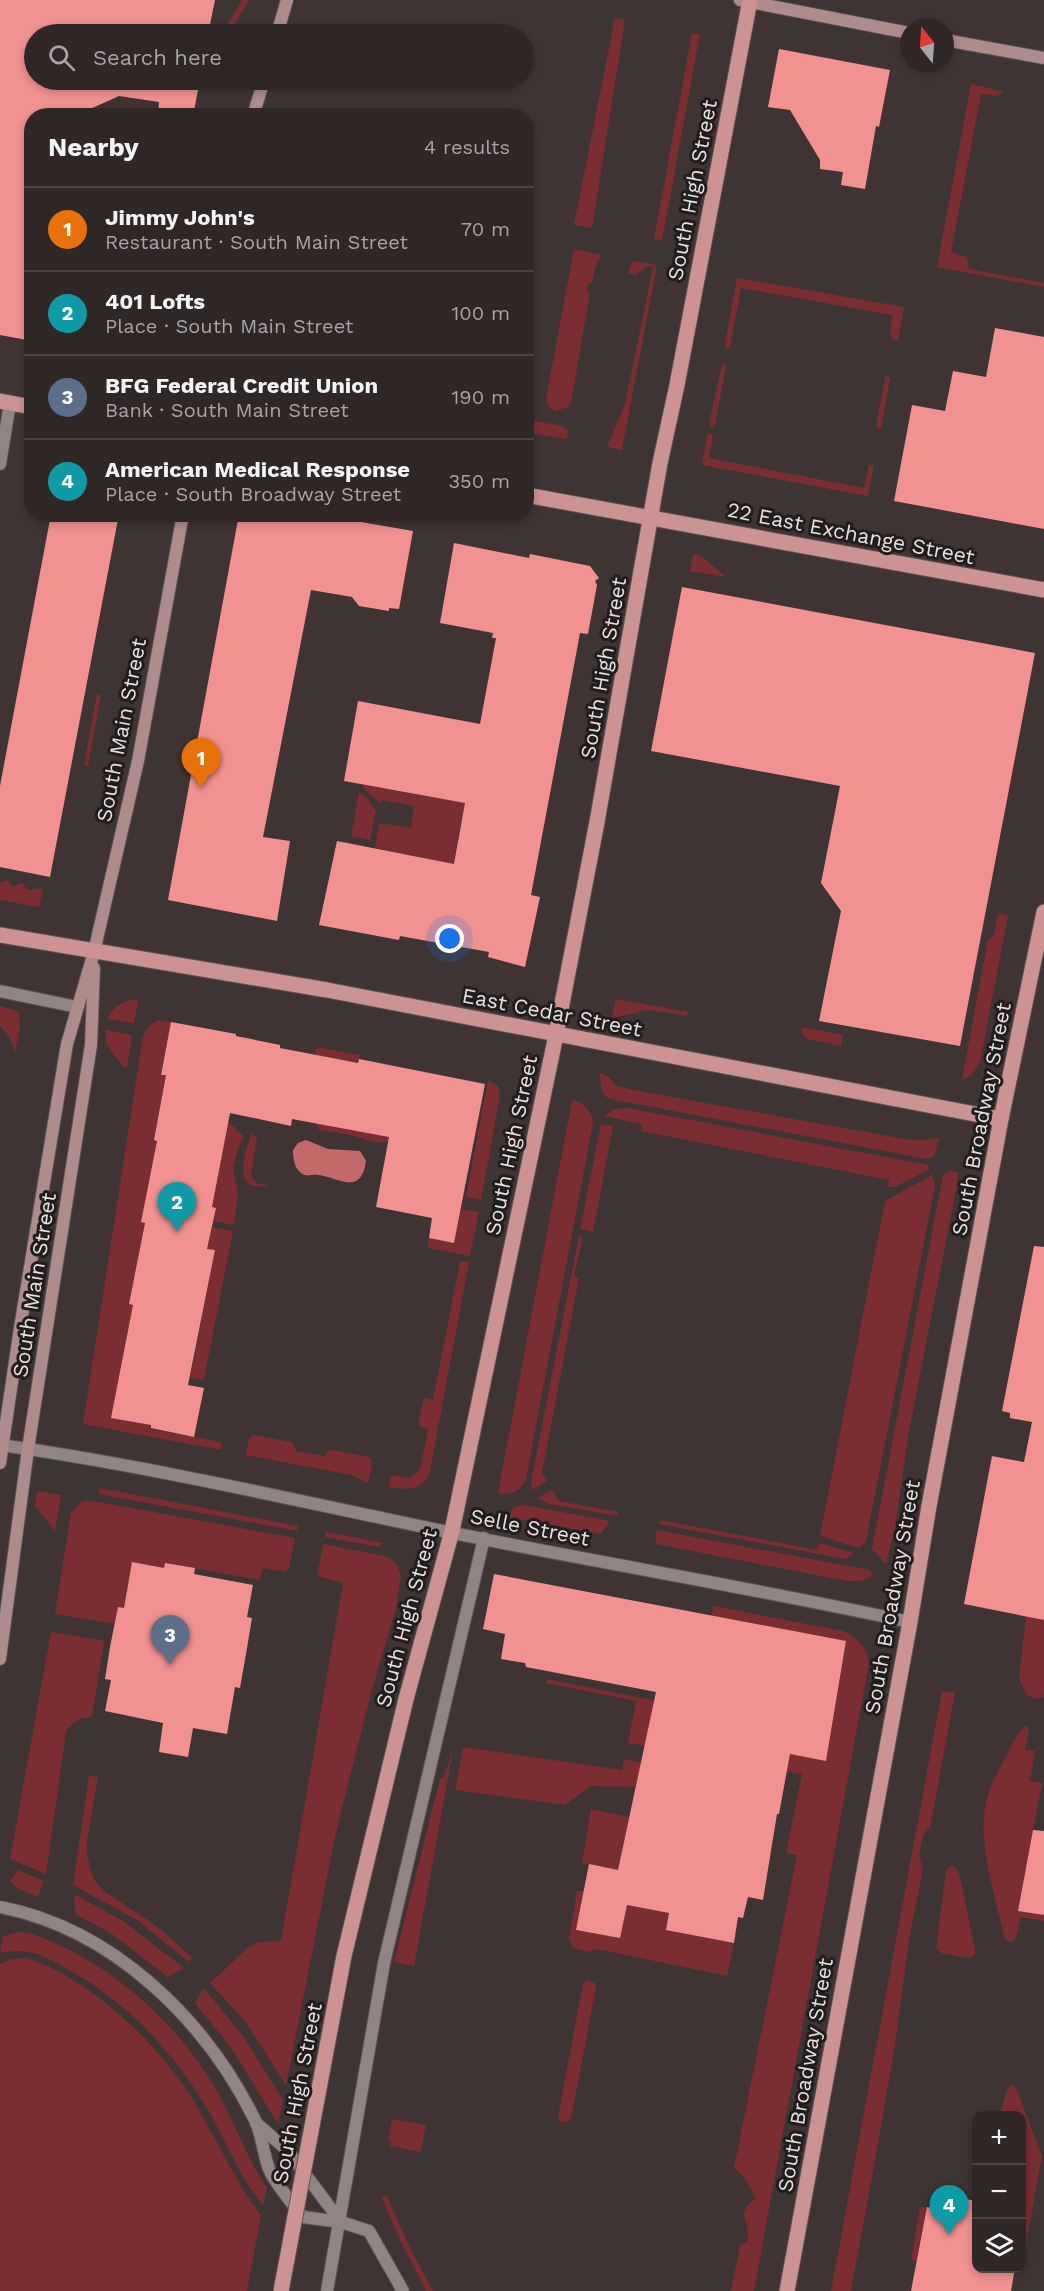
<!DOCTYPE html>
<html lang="en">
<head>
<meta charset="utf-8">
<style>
	:root { --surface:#2e2726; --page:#3a3332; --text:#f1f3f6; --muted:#a7a5a7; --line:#494443; --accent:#ea580c }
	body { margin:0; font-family:"Work Sans",sans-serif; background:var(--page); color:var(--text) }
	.controls { position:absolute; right:18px; bottom:18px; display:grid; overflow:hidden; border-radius:12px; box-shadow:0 3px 9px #0003 }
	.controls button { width:54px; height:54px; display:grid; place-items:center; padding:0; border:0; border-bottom:2px solid var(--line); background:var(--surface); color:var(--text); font:30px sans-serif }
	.compass { position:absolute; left:900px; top:18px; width:54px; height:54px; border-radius:50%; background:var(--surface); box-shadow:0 3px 9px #0003; rotate:343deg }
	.you { position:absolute; left:450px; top:939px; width:21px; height:21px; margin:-15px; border:4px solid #fff; border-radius:50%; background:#1a73e8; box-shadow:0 0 0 9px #1a73e833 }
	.badge { display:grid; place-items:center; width:39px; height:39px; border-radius:50%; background:var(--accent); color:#fff; font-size:20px; font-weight:700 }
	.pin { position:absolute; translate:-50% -50px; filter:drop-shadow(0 2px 3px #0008) }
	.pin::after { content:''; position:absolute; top:32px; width:21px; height:18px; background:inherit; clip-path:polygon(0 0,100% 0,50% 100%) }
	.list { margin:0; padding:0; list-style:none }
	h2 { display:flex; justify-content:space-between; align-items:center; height:78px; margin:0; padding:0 24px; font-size:26px }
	h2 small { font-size:20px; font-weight:400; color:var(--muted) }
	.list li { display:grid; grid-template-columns:39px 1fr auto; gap:18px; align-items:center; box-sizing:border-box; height:84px; padding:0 24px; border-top:2px solid var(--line) }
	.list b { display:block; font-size:22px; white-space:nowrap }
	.list p { margin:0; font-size:20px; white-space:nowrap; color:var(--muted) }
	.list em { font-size:20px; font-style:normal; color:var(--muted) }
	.icon { flex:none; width:33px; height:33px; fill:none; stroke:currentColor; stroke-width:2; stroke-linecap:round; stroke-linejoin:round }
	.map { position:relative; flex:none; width:1044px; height:2291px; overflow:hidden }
	.search { position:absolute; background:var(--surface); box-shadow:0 3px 9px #0003; left:24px; top:24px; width:510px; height:66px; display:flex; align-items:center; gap:15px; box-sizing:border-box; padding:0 21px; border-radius:33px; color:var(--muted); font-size:22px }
	.panel { position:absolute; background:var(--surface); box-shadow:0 3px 9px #0003; left:24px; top:108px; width:510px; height:414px; border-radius:24px }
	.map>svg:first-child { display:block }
	.green { fill:#7a2e32 }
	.water { fill:#c36969 }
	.building { fill:#f19291 }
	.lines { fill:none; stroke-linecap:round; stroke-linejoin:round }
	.street-casing { stroke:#5b5252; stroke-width:14 }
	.secondary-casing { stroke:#5b5252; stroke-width:14 }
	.primary-casing { stroke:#5b5252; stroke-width:17 }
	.street { stroke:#908484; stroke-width:12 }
	.secondary { stroke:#ae8c8b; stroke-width:12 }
	.primary { stroke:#cd9392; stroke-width:15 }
	.primary-bridge-casing { stroke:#5b5252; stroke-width:17; stroke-linecap:butt }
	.primary-bridge { stroke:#cd9392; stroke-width:15 }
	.labels { text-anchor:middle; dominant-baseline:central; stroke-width:6; stroke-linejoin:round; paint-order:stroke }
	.street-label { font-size:21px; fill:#e7e0e0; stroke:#221d1d }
</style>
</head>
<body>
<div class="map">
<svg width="1044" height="2291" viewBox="0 0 1044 2291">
	<rect width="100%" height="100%" fill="#3e3433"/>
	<g class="green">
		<path d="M242,0H249L229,34H222Z"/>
		<path d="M615,18L625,20L592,228L574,225Z"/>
		<path d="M692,33L700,34L662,241L654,239Z"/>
		<path d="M971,84L1003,91L998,96L981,94L951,252L967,257L969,269L1044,283V287L937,267Z"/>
		<path d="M574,249L602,255L595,267L592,283H588L587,292L590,293L572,398L568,407L555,411L548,406L546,399Z"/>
		<path d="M632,261L657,265L622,450L607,447L625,404L653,267L649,266L635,275L628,273Z"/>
		<path d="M737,278L904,307L898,340H893L890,332L892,315L741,288L730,347L727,349L725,344Z"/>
		<path d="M722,364L726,365V367L715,425L712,428L709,424Z"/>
		<path d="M887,375L890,379L881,429H878L876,427L885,377Z"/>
		<path d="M534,421L563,426L568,431L567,439L527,433V424Z"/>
		<path d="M710,433L713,437L709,458L864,488L869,465H874L868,496L702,465L707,435Z"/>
		<path d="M693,554L700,555L726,577L690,571Z"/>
		<path d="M97,694L101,695L88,766L84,765Z"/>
		<path d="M364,785L471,804C458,820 455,846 459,865L375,848L379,823L411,828L414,806L382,800L381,804L363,788Z"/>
		<path d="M359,793L367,798L376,811L370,840L351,836Z"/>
		<path d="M6,880L13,887L22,883L28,890L43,888L39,907L0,900V883Z"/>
		<path d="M998,914L1008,916L980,1062L972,1075L962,1080L988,939L994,935Z"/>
		<path d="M138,999L134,1023L107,1019C113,1006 124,1000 138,999Z"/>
		<path d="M616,999L689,1012L686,1016L649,1010L612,1018Z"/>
		<path d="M0,1006L14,1010L19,1014L20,1027L15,1053L10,1038L0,1026Z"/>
		<path d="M158,1020L171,1022L161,1074L166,1075L154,1139L157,1141L141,1222L145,1223L129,1304L133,1305L112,1417L151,1425V1429L221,1442V1450L83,1424L143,1036L148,1027Z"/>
		<path d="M802,1027L843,1035L841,1046L807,1039L802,1032Z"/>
		<path d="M106,1030L132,1035L127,1068L123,1067L106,1044Z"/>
		<path d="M317,1047L360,1055L358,1063L315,1055Z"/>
		<path d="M600,1073L609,1077L616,1086L644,1092L905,1139L922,1140L939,1138L934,1157L927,1159L610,1099C599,1094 601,1084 600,1073Z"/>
		<path d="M488,1080L498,1086L500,1096L481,1200L466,1197Z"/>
		<path d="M572,1100C584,1103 592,1111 593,1123L526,1479C520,1492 512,1495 498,1493Z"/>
		<path d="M628,1108L928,1165L930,1169L895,1187H888L889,1180L641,1131L642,1124L604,1116L615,1109Z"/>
		<path d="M228,1122L244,1136L238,1148L233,1169L238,1193L234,1225L214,1221L216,1208L212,1207Z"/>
		<path d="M316,1123L408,1138L378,1143L347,1134L319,1130Z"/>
		<path d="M601,1124L613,1126L593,1232L580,1229Z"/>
		<path d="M251,1134L257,1137L251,1175L256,1183L267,1185V1187C261,1186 252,1187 248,1183C237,1172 248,1146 251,1134Z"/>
		<path d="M950,1171L958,1172L957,1184L908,1437L895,1528L886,1564L872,1549L943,1175Z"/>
		<path d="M932,1175L935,1186L866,1541L859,1548L820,1536L885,1201Z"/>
		<path d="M461,1209L479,1212L470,1256L427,1248L429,1238L454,1243Z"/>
		<path d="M212,1227L233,1231L204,1380L190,1378L215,1251L207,1249Z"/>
		<path d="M579,1236L583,1237L574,1276L579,1278L542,1473L547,1481L533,1490L531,1482Z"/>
		<path d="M460,1261L469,1262L430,1471C422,1492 408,1490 389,1487L391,1475L410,1478L420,1469L428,1429L418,1426L424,1398L433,1400Z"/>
		<path d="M253,1435L292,1442L296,1451L325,1456L328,1451L333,1450L369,1457L371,1459L372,1465L368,1483L351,1475L246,1455L249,1439Z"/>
		<path d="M100,1488L298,1526L297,1531L99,1494Z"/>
		<path d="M552,1490L559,1501L618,1512L617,1516L549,1504L537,1498Z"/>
		<path d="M37,1491L61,1495L55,1531L35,1506Z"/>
		<path d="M88,1500L295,1538L289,1569L285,1572L263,1568L260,1580L165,1563L164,1568L132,1562L124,1608L118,1607L115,1624L55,1614L71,1513L81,1502Z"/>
		<path d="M521,1505H524L610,1521L601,1534L509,1517L513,1508Z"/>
		<path d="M660,1520L817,1550L819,1543L854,1553L846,1559L659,1524Z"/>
		<path d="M656,1530L870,1570L873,1575L861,1581H847L656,1544Z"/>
		<path d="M326,1532L379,1542L383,1543L379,1547L325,1537Z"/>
		<path d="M323,1544L389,1557L397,1565L401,1576L396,1608L370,1697L336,1832L286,2085L245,2021L210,1983L251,1945L260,1942L281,1941L343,1583L317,1576Z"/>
		<path d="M713,1606L843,1631C858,1638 866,1646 869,1663L754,2291H731L740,2245L747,2242C753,2221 732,2216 756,2198L744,2177L734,2168L797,1855L786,1853L802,1774L787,1771L790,1754L826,1760L846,1642L711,1617Z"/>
		<path d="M1026,1616L1044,1620V1694L1043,1697L1037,1699L1026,1695L1019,1678Z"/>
		<path d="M51,1632L104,1641L92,1717C81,1717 71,1722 66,1732L46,1874L10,1859Z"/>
		<path d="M547,1679L662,1702L646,1746L628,1743L636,1701L546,1683Z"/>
		<path d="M942,1691L955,1693L930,1827L923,1835L919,1854L923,1870L910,1933L894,2052L875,2160L851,2291H831Z"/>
		<path d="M1026,1725L1029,1730L1025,1750L1035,1751L1030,1781L1042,1783L1018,1911L1044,1915V1921L1021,1917L1015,1940L1011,1942L1005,1939L1003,1932C995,1895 977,1839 986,1803C989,1788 996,1774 1004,1760C1010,1748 1016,1735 1026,1725Z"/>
		<path d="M463,1747L622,1770L624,1759L642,1763L637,1787L591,1786L565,1805L455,1790Z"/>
		<path d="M453,1750L414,1966L394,1962L440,1779L443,1778Z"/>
		<path d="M89,1776L98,1777L87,1841V1855L93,1878L104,1891L158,1927L193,1958L189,1962L137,1920L73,1885Z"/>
		<path d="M591,1809L629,1817L618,1870L582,1863Z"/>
		<path d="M950,1866L955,1867L959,1873L975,1949V1955L969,1958L941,1953L936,1948L946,1871Z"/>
		<path d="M18,1870L44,1881L38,1897L17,1888L10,1881Z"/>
		<path d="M577,1891H584L577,1930L620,1938L627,1905L669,1913L667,1930L734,1943L727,1976L597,1949L589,1952L573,1948L569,1939Z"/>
		<path d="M74,1894L123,1921L184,1968L168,1977L112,1934L75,1914Z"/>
		<path d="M20,1932C34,1933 46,1939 59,1945C121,1973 179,2027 214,2086C234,2119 245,2156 267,2188L263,2205C240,2178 226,2141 208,2110C175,2054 128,2003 71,1971C49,1958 29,1946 3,1953L0,1951L3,1936Z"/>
		<path d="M26,1958C82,1975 141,2029 176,2075C188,2090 198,2108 207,2125C225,2155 239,2188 261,2215L247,2291H0V1964L11,1959Z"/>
		<path d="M588,1980L595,1983L596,1987L571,2119L566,2122L559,2120L558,2117L583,1984Z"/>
		<path d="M204,1988L243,2036L283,2100L278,2124L232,2049L195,2003Z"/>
		<path d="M1010,2085L1016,2088L1042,2156L1022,2265V2232L1026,2210L1022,2209V2159L1027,2125L1022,2124V2116L1000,2115L1007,2090Z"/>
		<path d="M392,2119L426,2125L421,2152L390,2146L391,2141H388Z"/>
		<path d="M381,2196L387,2197L389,2201L409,2246L433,2291H426L400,2240Z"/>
		<path d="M920,2207H927L917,2261L911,2260Z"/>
	</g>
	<path class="water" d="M306,1140L328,1149L360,1151L366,1161C361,1198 336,1176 318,1175C311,1174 306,1178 300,1172C294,1167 293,1157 293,1150L298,1143Z"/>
	<g class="building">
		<path d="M0,0H215L208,34H34V80H200L193,116H158L159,102L119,96L79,114L32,116V341L0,335Z"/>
		<path d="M779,49L890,70L879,127L876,126L865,189L841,185L843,172L820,169V160L790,110L768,107Z"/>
		<path d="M995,328L1044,337V529L894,501L912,405L945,411L953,371L986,377Z"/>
		<path d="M51,514H119L50,877L0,867V786Z"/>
		<path d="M239,514H315L413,531L399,609L389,608V611L359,606L352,597L311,590L263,837L290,841L277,921L168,900Z"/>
		<path d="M454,543L529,558L530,554L590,566L599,578L595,581L597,585L588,634L580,633L531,895L540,897L525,967L488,957L489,952L400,936L399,940L319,925L337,841L454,864L465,803L344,781L358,701L480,724L496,638H492L493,633L440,623Z"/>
		<path d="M682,587L1035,653L960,1046L819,1021L841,911L821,883L840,786L651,751Z"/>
		<path d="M171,1022L236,1034V1036L280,1045V1048L358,1063L359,1059L485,1084L454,1243L429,1238L432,1218L376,1207L389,1137L292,1119L291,1126L230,1113L212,1207L216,1208L207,1249L215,1250L188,1385L204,1388L194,1437L151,1428V1425L111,1418L133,1305L129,1304L145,1223L141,1222L157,1141L154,1140L166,1075H161Z"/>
		<path d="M1034,1246L1044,1247V1620L964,1604L992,1456L1024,1462L1032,1422L1010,1418V1413L1002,1411Z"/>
		<path d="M132,1562L164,1568L165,1563L195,1568L194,1574L253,1585L247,1617L252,1618L247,1648L240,1688L235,1687L227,1734L193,1728L188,1757L159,1752L163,1723L105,1711L111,1680L105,1679L110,1647L118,1607L124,1608Z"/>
		<path d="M494,1574L846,1641L826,1761L790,1754L779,1814H777L763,1900L748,1897L743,1918L738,1917L734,1943L666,1930L669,1913L627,1905L620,1938L576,1930L589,1864L618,1870L656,1692L526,1667L525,1663L501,1659L505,1634L483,1629Z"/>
		<path d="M1033,1830L1044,1831V1915L1018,1911Z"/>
		<path d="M945,2195L976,2201V2268H1015L1011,2291H911L927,2207L942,2210Z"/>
	</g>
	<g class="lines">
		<defs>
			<g id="street">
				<path d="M0,464L10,403"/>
				<path d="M0,991L77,1007"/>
				<path d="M0,1445C171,1469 339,1511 508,1544C642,1570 777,1593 910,1622"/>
				<path d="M0,1907C113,1929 205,2019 255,2120C262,2135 263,2153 269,2169C275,2184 293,2204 303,2217L341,2222L369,2231L403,2291"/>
				<path d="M256,2123L287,2150L341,2222"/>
				<path d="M327,2291L384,1963L484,1538"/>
			</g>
			<g id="secondary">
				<path d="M740,0L909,33"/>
				<path d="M277,34L287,0"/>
				<path d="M945,40L1044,58"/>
				<path d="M253,116L264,80"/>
				<path d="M0,1463L20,1328L67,1044L94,952L138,761L183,514"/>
				<path d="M0,1659L28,1449L91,1045L94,968"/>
			</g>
			<g id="primary">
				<path d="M0,401L32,407"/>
				<path d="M526,495L1044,590"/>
				<path d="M0,935L327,990L1001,1119"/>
				<path d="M406,1699L452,1531L556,1035L597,822L660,463L677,385L750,0"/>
				<path d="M787,2291L910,1622L929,1506L1001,1119L1044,912"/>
			</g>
		</defs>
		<use href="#street" class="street-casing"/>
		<use href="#secondary" class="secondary-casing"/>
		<use href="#primary" class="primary-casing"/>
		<use href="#street" class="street"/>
		<use href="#secondary" class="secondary"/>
		<use href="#primary" class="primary"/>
		<defs>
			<path id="primary-bridge" d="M281,2291L344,1956L406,1699"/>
		</defs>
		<use href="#primary-bridge" class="primary-bridge-casing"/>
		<use href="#primary-bridge" class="primary-bridge"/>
	</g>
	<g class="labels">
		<g class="street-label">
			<text transform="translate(692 190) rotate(-79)">South High Street</text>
			<text transform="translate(851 533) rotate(11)">22 East Exchange Street</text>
			<text transform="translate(603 668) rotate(-80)">South High Street</text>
			<text transform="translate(121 730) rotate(-79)">South Main Street</text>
			<text transform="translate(552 1012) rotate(11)">East Cedar Street</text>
			<text transform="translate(981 1119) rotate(-79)">South Broadway Street</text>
			<text transform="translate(511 1145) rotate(-78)">South High Street</text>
			<text transform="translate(34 1285) rotate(-81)">South Main Street</text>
			<text transform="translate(530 1527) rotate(11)">Selle Street</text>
			<text transform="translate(892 1597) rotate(-80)">South Broadway Street</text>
			<text transform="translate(406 1618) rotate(-75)">South High Street</text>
			<text transform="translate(805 2075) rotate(-80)">South Broadway Street</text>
			<text transform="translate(297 2093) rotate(-79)">South High Street</text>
		</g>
	</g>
</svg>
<div class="controls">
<button>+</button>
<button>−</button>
<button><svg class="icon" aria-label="layers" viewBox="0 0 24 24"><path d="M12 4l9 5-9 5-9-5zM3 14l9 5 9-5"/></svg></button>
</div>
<svg class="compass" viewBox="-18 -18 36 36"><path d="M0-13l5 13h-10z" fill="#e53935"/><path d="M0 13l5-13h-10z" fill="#a7a5a7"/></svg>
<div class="you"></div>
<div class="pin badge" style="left:201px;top:788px;background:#e8710a">1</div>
<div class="pin badge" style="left:177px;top:1232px;background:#0f9aa8">2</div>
<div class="pin badge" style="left:170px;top:1665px;background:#5c6f8a">3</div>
<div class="pin badge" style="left:949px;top:2235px;background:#0f9aa8">4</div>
<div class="search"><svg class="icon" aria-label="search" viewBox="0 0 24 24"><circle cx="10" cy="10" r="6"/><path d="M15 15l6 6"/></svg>Search here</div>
<section class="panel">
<h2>Nearby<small>4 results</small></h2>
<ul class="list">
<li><span class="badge" style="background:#e8710a">1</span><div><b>Jimmy John's</b><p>Restaurant · South Main Street</p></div><em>70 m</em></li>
<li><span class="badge" style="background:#0f9aa8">2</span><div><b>401 Lofts</b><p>Place · South Main Street</p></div><em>100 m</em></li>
<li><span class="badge" style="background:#5c6f8a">3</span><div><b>BFG Federal Credit Union</b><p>Bank · South Main Street</p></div><em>190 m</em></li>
<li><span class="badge" style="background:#0f9aa8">4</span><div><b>American Medical Response</b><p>Place · South Broadway Street</p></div><em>350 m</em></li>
</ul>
</section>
</div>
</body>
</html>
